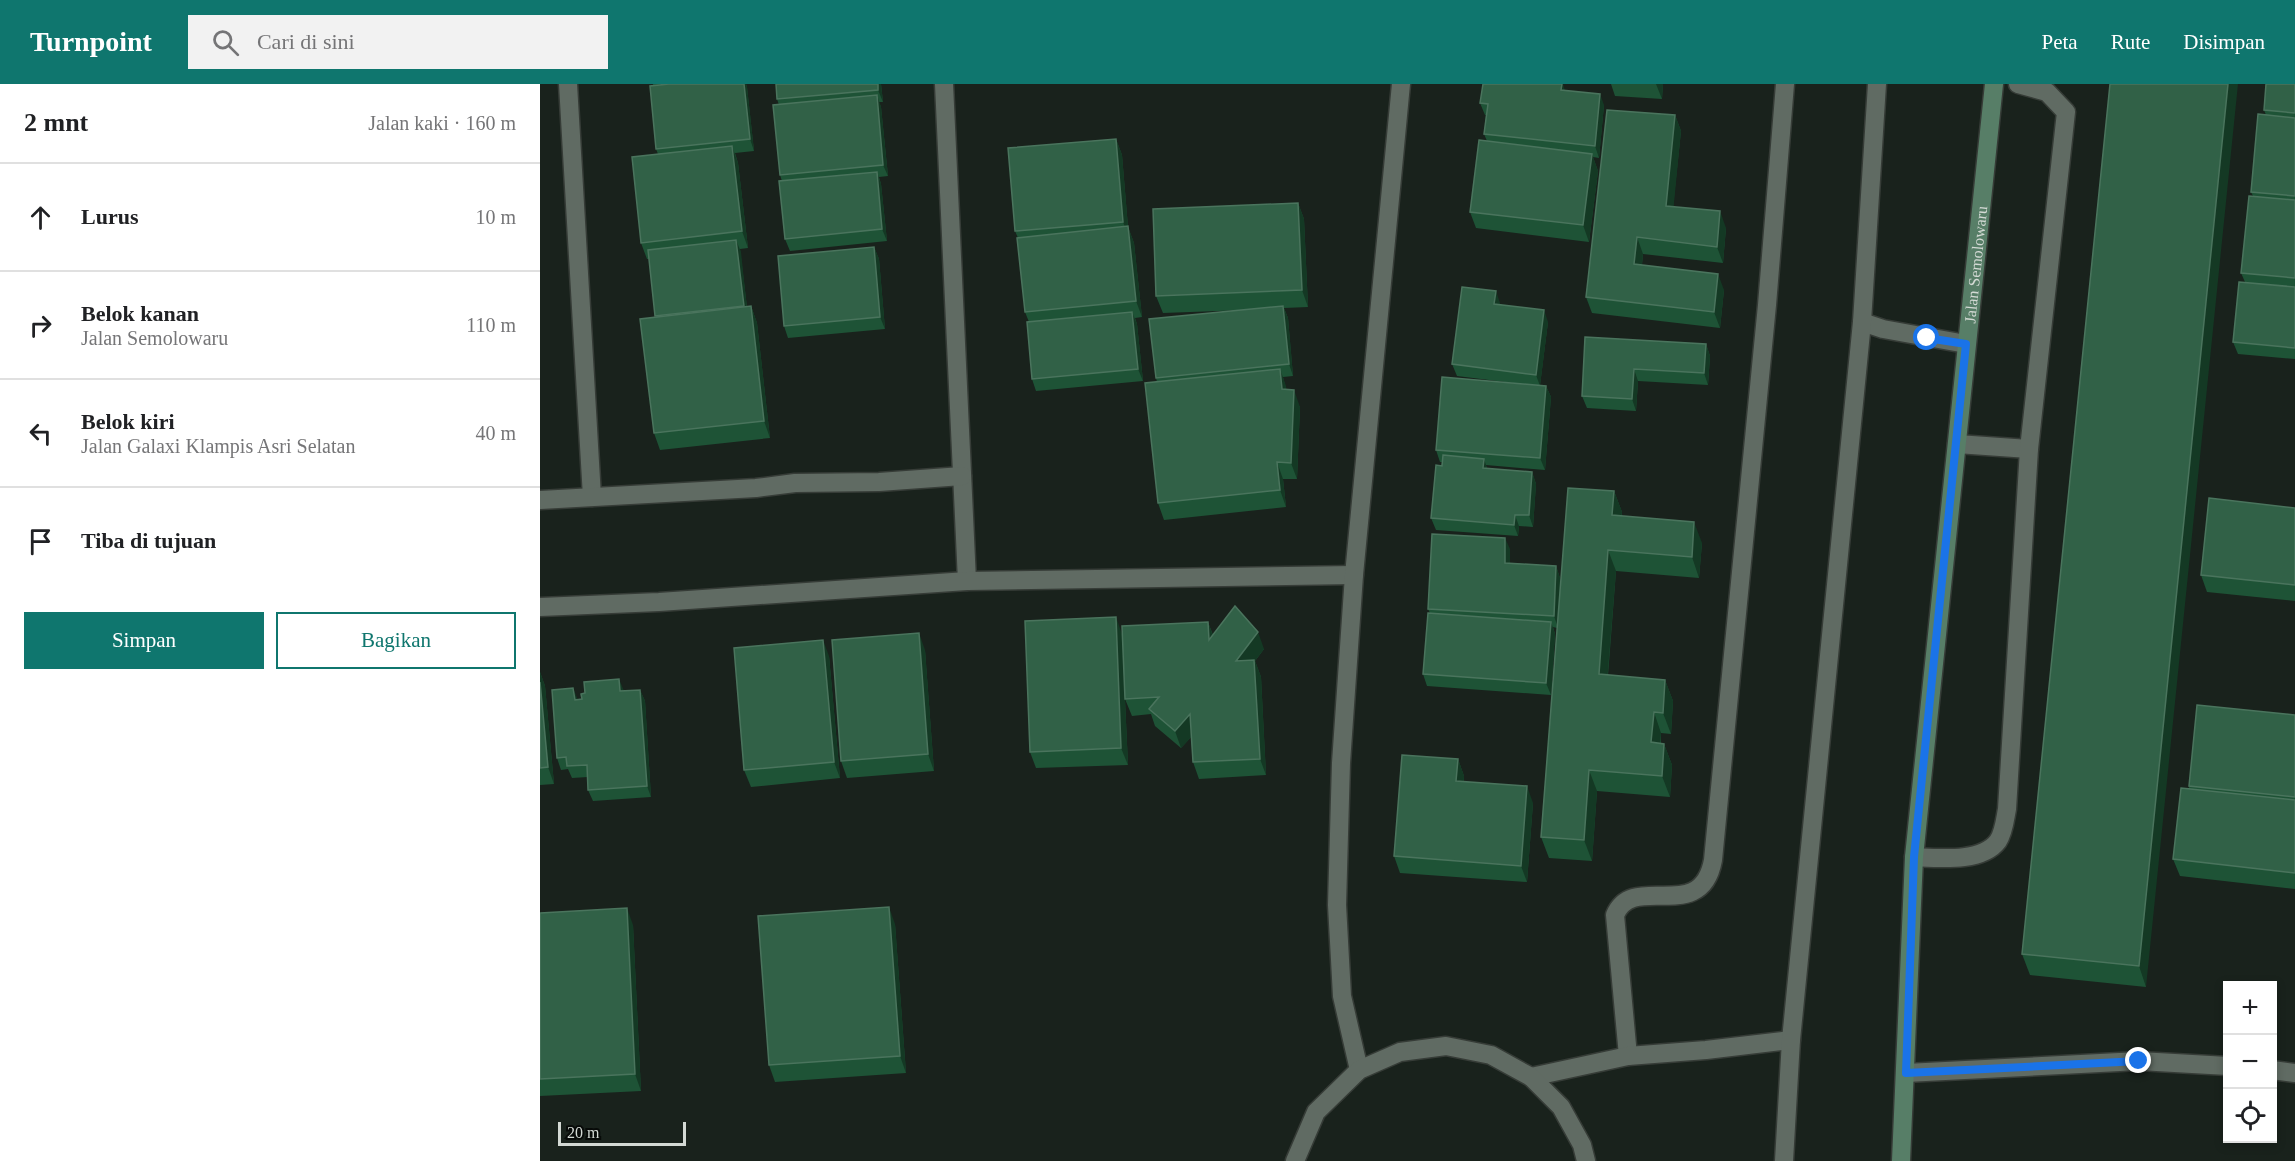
<!DOCTYPE html>
<html lang="id">
<head>
<meta charset="utf-8">
<style>
	:root { --surface:#fff; --page:#f2f2f2; --text:#202124; --muted:#757577; --line:#e0e0e0; --accent:#0f766e }
	body { margin:0; font-family:Georgia,serif; background:var(--page); color:var(--text) }
	.controls { position:absolute; right:18px; bottom:18px; display:grid; overflow:hidden; border-radius:0px; box-shadow:0 3px 9px #0003 }
	.controls button { width:54px; height:54px; display:grid; place-items:center; padding:0; border:0; border-bottom:2px solid var(--line); background:var(--surface); color:var(--text); font:30px sans-serif }
	.scale { position:absolute; left:18px; bottom:15px; width:128px; box-sizing:border-box; padding-left:6px; border:3px solid #d3d9d4; border-top:0; font-size:16px; line-height:21px; white-space:nowrap; color:#d3d9d4; -webkit-text-stroke:4px #070a08; paint-order:stroke }
	.stop { position:absolute; width:18px; height:18px; margin:-14px; border:4px solid #1a73e8; border-radius:50%; background:#fff }
	.stop.end { background:#1a73e8; border-color:#fff; box-shadow:0 2px 6px #0008 }
	.list { margin:0; padding:0; list-style:none }
	h2 { display:flex; justify-content:space-between; align-items:center; height:78px; margin:0; padding:0 24px; font-size:26px }
	h2 small { font-size:20px; font-weight:400; color:var(--muted) }
	.list li { display:grid; grid-template-columns:39px 1fr auto; gap:18px; align-items:center; box-sizing:border-box; height:108px; padding:0 24px; border-top:2px solid var(--line) }
	.list b { display:block; font-size:22px; white-space:nowrap }
	.list p { margin:0; font-size:20px; white-space:nowrap; color:var(--muted) }
	.list em { font-size:20px; font-style:normal; color:var(--muted) }
	.actions { display:flex; gap:12px; padding:18px 24px }
	.actions a { flex:1; padding:14px 0; border:2px solid var(--accent); border-radius:0px; text-align:center; font-size:21px; color:var(--accent) }
	.actions .main { background:var(--accent); color:#fff }
	.icon { flex:none; width:33px; height:33px; fill:none; stroke:currentColor; stroke-width:2; stroke-linecap:round; stroke-linejoin:round }
	.map { position:relative; flex:none; width:1755px; height:1077px; overflow:hidden }
	header { display:flex; align-items:center; gap:36px; box-sizing:border-box; height:84px; padding:0 30px; background:var(--accent); color:#fff }
	header strong { font-size:28px }
	nav { display:flex; gap:33px; margin-inline-start:auto; font-size:21px }
	.search { width:420px; height:54px; background:var(--page); display:flex; align-items:center; gap:15px; box-sizing:border-box; padding:0 21px; border-radius:0px; color:var(--muted); font-size:22px }
	main { display:flex }
	aside { flex:1; background:var(--surface) }
	.map>svg:first-child { display:block }
	.lines { fill:none; stroke-linecap:round; stroke-linejoin:round }
	.lane-casing { stroke:#363c37; stroke-width:21 }
	.street-casing { stroke:#363c37; stroke-width:21 }
	.secondary-casing { stroke:#363c37; stroke-width:21 }
	.lane { stroke:#606b63; stroke-width:18 }
	.street { stroke:#606b63; stroke-width:18 }
	.secondary { stroke:#577e67; stroke-width:18 }
	.wall { fill:#1e5336 }
	.shaded-wall { fill:#143924 }
	.building { fill:#316147; stroke:#4a745d; stroke-width:1.5 }
	.route { stroke:#1a73e8; stroke-width:8 }
	.labels { text-anchor:middle; dominant-baseline:central; stroke-width:4.5; stroke-linejoin:round; paint-order:stroke }
	.street-label { font-size:16px; fill:#d3d9d4; stroke:#070a08 }
</style>
</head>
<body>
<header>
<strong>Turnpoint</strong>
<div class="search"><svg class="icon" aria-label="search" viewBox="0 0 24 24"><circle cx="10" cy="10" r="6"/><path d="M15 15l6 6"/></svg>Cari di sini</div>
<nav><a>Peta</a><a>Rute</a><a>Disimpan</a></nav>
</header>
<main>
<aside>
<h2>2 mnt<small>Jalan kaki · 160 m</small></h2>
<ul class="list">
<li><svg class="icon" aria-label="ahead" viewBox="0 0 24 24"><path d="M12 20V5M6 11l6-6 6 6"/></svg><div><b>Lurus</b></div><em>10 m</em></li>
<li><svg class="icon" aria-label="right" viewBox="0 0 24 24"><path d="M7 20v-9h11M14 6l5 5-5 5"/></svg><div><b>Belok kanan</b><p>Jalan Semolowaru</p></div><em>110 m</em></li>
<li><svg class="icon" aria-label="left" viewBox="0 0 24 24"><path d="M17 20v-9H6M10 6l-5 5 5 5"/></svg><div><b>Belok kiri</b><p>Jalan Galaxi Klampis Asri Selatan</p></div><em>40 m</em></li>
<li><svg class="icon" aria-label="arrive" viewBox="0 0 24 24"><path d="M6 21V4h12l-3 4 3 4H6"/></svg><div><b>Tiba di tujuan</b></div></li>
</ul>
<div class="actions"><a class="main">Simpan</a><a>Bagikan</a></div>
</aside>
<div class="map">
<svg width="1755" height="1077" viewBox="0 0 1755 1077">
	<rect width="100%" height="100%" fill="#19221c"/>
	<g class="lines">
		<defs>
			<g id="lane">
				<path d="M1417,360L1489,365"/>
				<path d="M1374,773C1398,774 1442,779 1458,757C1464,748 1465,735 1467,725L1489,365L1526,28L1507,8L1478,0"/>
			</g>
			<g id="street">
				<path d="M28,0L52,413"/>
				<path d="M404,0L427,497"/>
				<path d="M1322,238L1343,245L1426,260"/>
				<path d="M0,416L216,404L255,399L339,398L422,392"/>
				<path d="M0,523L119,518L427,497L814,491"/>
				<path d="M1088,972L1075,831C1093,787 1161,842 1173,776L1227,221L1245,0"/>
				<path d="M819,986L802,912L797,821L801,679L814,491L861,0"/>
				<path d="M1732,986L1755,989"/>
				<path d="M1366,989L1599,977L1688,982"/>
				<path d="M991,993L1088,972L1166,966L1251,956"/>
				<path d="M755,1077L776,1028L819,986L860,968L906,962L951,971L991,993L1021,1023L1042,1061L1046,1077"/>
				<path d="M1244,1077L1251,956L1322,238L1337,0"/>
			</g>
			<g id="secondary">
				<path id="s1" d="M1361,1077L1374,773L1454,0"/>
			</g>
		</defs>
		<use href="#lane" class="lane-casing"/>
		<use href="#street" class="street-casing"/>
		<use href="#secondary" class="secondary-casing"/>
		<use href="#lane" class="lane"/>
		<use href="#street" class="street"/>
		<use href="#secondary" class="secondary"/>
	</g>
	<g class="wall">
		<path d="M113,0H206L207,3L214,67L195,69L198,79L208,164L200,165L207,223L211,222L217,239L230,354L120,366L114,349L116,234L109,175H107L101,159L118,70L116,65Z"/>
		<path d="M341,0L343,18H339L341,23L348,92L339,93L341,100L347,157L250,167L245,155L242,97L240,91L239,21L237,15Z"/>
		<path d="M1071,0H1123L1122,15L1075,12Z"/>
		<path d="M1570,0L1606,903L1490,891L1482,870Z"/>
		<path d="M1755,0V275L1698,270L1693,258L1705,198L1701,189L1713,112L1711,108L1726,31L1724,26Z"/>
		<path d="M1025,6L1064,21L1059,74L1053,73L1058,87L1049,158L936,144L930,128L947,57L944,50L946,31H945L940,19Z"/>
		<path d="M1135,31L1141,47L1133,123L1186,144L1183,179L1103,170L1102,181L1184,206L1180,244L1052,229L1046,213Z"/>
		<path d="M576,55L582,71L588,143L594,159L602,233L595,234L597,240L603,297L496,307L492,295L489,238L485,228L478,154L475,147Z"/>
		<path d="M758,119L764,135L768,223L744,224L748,234L753,292L743,293L746,305L760,323L757,395H743L746,423L624,436L618,419L617,298L616,294L706,226L623,229L616,212Z"/>
		<path d="M334,163L339,175L345,245L248,254L244,242Z"/>
		<path d="M960,219V220L1008,238L1000,301L1006,302L1011,313L1005,386L946,381L947,385L992,388L996,400L993,443L979,442L978,452L896,446L891,434L902,378H900L896,366L973,299L917,292L912,280Z"/>
		<path d="M1045,253L1166,260L1170,272L1168,301L1098,297L1096,327L1047,324L1042,312Z"/>
		<path d="M1074,407L1082,428V432L1162,459L1159,494L1076,487L1068,591L1125,596L1133,617L1131,650L1121,649V659L1124,660L1132,681L1130,713L1057,707L1052,777L1009,774L1001,753L1017,544L1013,543L1015,550L1011,611L887,602L883,590L890,529L888,525L970,465V479L1016,482L1020,494L1019,527Z"/>
		<path d="M1755,424V517L1667,508L1661,491Z"/>
		<path d="M668,538L673,551L724,565L715,577L721,593L726,691L659,695L653,678L651,653L641,664L615,642L611,630L592,632L585,615Z"/>
		<path d="M582,550L588,681L496,684L490,668Z"/>
		<path d="M385,566L394,687L307,694L301,677Z"/>
		<path d="M289,572L300,694L211,703L204,686Z"/>
		<path d="M0,588L5,602L14,700L0,701Z"/>
		<path d="M100,606L105,617L111,713L53,717L48,706V693L32,694L28,685L21,686L17,674L38,616L84,607Z"/>
		<path d="M1755,631V805L1640,792L1633,775L1649,705V702Z"/>
		<path d="M918,675L924,692V697L993,719L987,798L860,789L854,772Z"/>
		<path d="M0,829L93,841L101,1007L0,1012Z"/>
		<path d="M355,840L366,989L235,998L229,981Z"/>
	</g>
	<g class="shaded-wall">
		<path d="M204,0H206L207,3L214,67L210,55Z"/>
		<path d="M338,0H341L343,18L338,6Z"/>
		<path d="M1022,0H1023L1026,10L1021,6Z"/>
		<path d="M1116,0H1123L1122,15Z"/>
		<path d="M1688,0H1698L1606,903L1599,882Z"/>
		<path d="M1060,10L1064,21L1059,74L1055,62Z"/>
		<path d="M337,11L341,23L348,92L343,81Z"/>
		<path d="M1135,31L1141,47L1132,139L1126,122Z"/>
		<path d="M576,55L582,71L588,143L594,159L602,233L596,217L589,154L583,138Z"/>
		<path d="M192,62L198,79L208,164L202,147Z"/>
		<path d="M1052,70L1058,87L1049,158L1043,141Z"/>
		<path d="M337,88L341,100L347,157L342,145Z"/>
		<path d="M758,119L764,135L768,223L762,206Z"/>
		<path d="M1180,127L1186,144L1183,179L1177,163Z"/>
		<path d="M1097,153L1103,170L1100,197L1094,180Z"/>
		<path d="M196,156L201,168L208,234L204,222Z"/>
		<path d="M334,163L339,175L345,245L340,233Z"/>
		<path d="M1178,190L1184,206L1180,244L1174,228Z"/>
		<path d="M956,207L960,219L959,231L954,220Z"/>
		<path d="M211,222L217,239L230,354L224,337Z"/>
		<path d="M743,222L748,234L753,292L749,280Z"/>
		<path d="M1004,226L1008,238L1000,302L996,291Z"/>
		<path d="M592,228L597,240L603,297L598,285Z"/>
		<path d="M1166,260L1170,272L1168,301L1164,289Z"/>
		<path d="M740,285L746,302L748,322L742,305Z"/>
		<path d="M1094,285L1098,297L1096,327L1092,315Z"/>
		<path d="M1006,302L1011,313L1005,386L1000,374Z"/>
		<path d="M754,306L760,323L757,395L751,379Z"/>
		<path d="M944,375L948,387L943,384Z"/>
		<path d="M737,378L743,395L746,423L740,406Z"/>
		<path d="M992,388L996,400L993,443L989,431Z"/>
		<path d="M1074,407L1082,428L1080,452L1072,431Z"/>
		<path d="M975,431L979,442L978,452L974,441Z"/>
		<path d="M1154,438L1162,459L1159,494L1152,473Z"/>
		<path d="M965,454L970,465V490L965,479Z"/>
		<path d="M1068,466L1076,487L1066,611L1059,590Z"/>
		<path d="M1016,482L1020,494L1018,544L1014,532Z"/>
		<path d="M576,533L582,550L588,681L581,664Z"/>
		<path d="M668,538L674,555L669,556Z"/>
		<path d="M1011,538L1015,550L1011,611L1006,599Z"/>
		<path d="M718,548L724,565L715,577L721,593L726,691L720,675L696,577Z"/>
		<path d="M379,549L385,566L394,687L388,670Z"/>
		<path d="M283,556L289,572L300,694L294,678Z"/>
		<path d="M0,588L5,602L14,700L8,683L0,598Z"/>
		<path d="M79,595L84,607H80Z"/>
		<path d="M1125,596L1133,617L1131,650L1123,629Z"/>
		<path d="M33,604L38,616H35Z"/>
		<path d="M100,606L105,617L111,713L107,702Z"/>
		<path d="M1114,628L1121,649L1119,679L1111,658Z"/>
		<path d="M650,630L657,647L641,664L635,647Z"/>
		<path d="M1124,660L1132,681L1130,713L1122,692Z"/>
		<path d="M918,675L924,692L923,713L916,697Z"/>
		<path d="M1049,686L1057,707L1052,777L1044,756Z"/>
		<path d="M987,702L993,719L987,798L981,782Z"/>
		<path d="M349,823L355,840L366,989L360,972Z"/>
		<path d="M87,824L93,841L101,1007L95,990Z"/>
	</g>
	<g class="building">
		<path d="M129,0H204L210,55L116,65L110,2Z"/>
		<path d="M236,0H338V6L237,15Z"/>
		<path d="M943,0H1022L1021,6L1060,10L1055,62L944,50L948,20L940,19Z"/>
		<path d="M1570,0H1688L1599,882L1482,870Z"/>
		<path d="M1726,0H1755V29L1724,26Z"/>
		<path d="M337,11L343,81L240,91L233,21Z"/>
		<path d="M1067,26L1135,31L1126,122L1180,127L1177,163L1097,153L1094,180L1178,190L1174,228L1046,213Z"/>
		<path d="M1718,30L1755,34V112L1711,108Z"/>
		<path d="M576,55L583,138L475,147L468,64Z"/>
		<path d="M939,56L1052,70L1043,141L930,128Z"/>
		<path d="M192,62L202,147L101,159L92,73Z"/>
		<path d="M337,88L342,145L245,155L239,97Z"/>
		<path d="M1709,112L1755,116V194L1701,189Z"/>
		<path d="M758,119L762,206L616,212L613,125Z"/>
		<path d="M588,142L596,217L485,228L477,154Z"/>
		<path d="M196,156L204,222L115,232L108,166Z"/>
		<path d="M334,163L340,233L244,242L238,172Z"/>
		<path d="M1699,198L1755,203V264L1693,258Z"/>
		<path d="M922,203L956,207L954,220L1004,226L996,291L912,280Z"/>
		<path d="M211,222L224,337L114,349L100,235Z"/>
		<path d="M743,222L749,280L616,294L609,235Z"/>
		<path d="M592,228L598,285L492,295L487,238Z"/>
		<path d="M1045,253L1166,260L1164,289L1094,285L1092,315L1042,312Z"/>
		<path d="M740,285L742,305L754,306L751,379L737,378L740,406L618,419L605,299Z"/>
		<path d="M902,293L1006,302L1000,374L896,366Z"/>
		<path d="M903,371L944,375L943,384L992,388L989,431H975L974,441L891,434L896,381L902,382Z"/>
		<path d="M1028,404L1074,407L1072,431L1154,438L1152,473L1068,466L1059,590L1125,596L1123,629L1114,628L1111,658L1124,660L1122,692L1049,686L1044,756L1001,753Z"/>
		<path d="M1669,414L1755,424V501L1661,491Z"/>
		<path d="M892,450L965,454V479L1016,482L1014,532L888,525Z"/>
		<path d="M695,522L718,548L696,577L714,576L720,675L653,678L650,630L635,647L609,625L619,613L585,615L582,542L668,538L669,556Z"/>
		<path d="M888,529L1011,538L1006,599L883,590Z"/>
		<path d="M576,533L581,664L490,668L485,537Z"/>
		<path d="M379,549L388,670L301,677L292,556Z"/>
		<path d="M283,556L294,678L204,686L194,564Z"/>
		<path d="M79,595L80,607L100,606L107,702L48,706L47,681L27,682L26,673L17,674L12,606L33,604L35,616L42,615L41,610L45,609L44,598Z"/>
		<path d="M0,598L8,683L0,684Z"/>
		<path d="M1657,621L1755,631V713L1649,702Z"/>
		<path d="M862,671L918,675L916,697L987,702L981,782L854,772Z"/>
		<path d="M1641,704L1755,716V789L1633,775Z"/>
		<path d="M349,823L360,972L229,981L218,832Z"/>
		<path d="M87,824L95,990L0,995V829Z"/>
	</g>
	<g class="lines">
		<path class="route" d="M1387,254L1426,260L1374,773L1366,989L1599,977"/>
	</g>
	<g class="labels">
		<g class="street-label">
			<text stroke="none"><textPath href="#s1" startOffset="900">Jalan Semolowaru</textPath></text>
		</g>
	</g>
</svg>
<div class="controls">
<button>+</button>
<button>−</button>
<button><svg class="icon" aria-label="locate" viewBox="0 0 24 24"><circle cx="12" cy="12" r="6"/><path d="M12 2v4M12 18v4M2 12h4M18 12h4"/></svg></button>
</div>
<div class="scale">20 m</div>
<div class="stop" style="left:1387px;top:254px"></div>
<div class="stop end" style="left:1599px;top:977px"></div>
</div>
</main>
</body>
</html>
